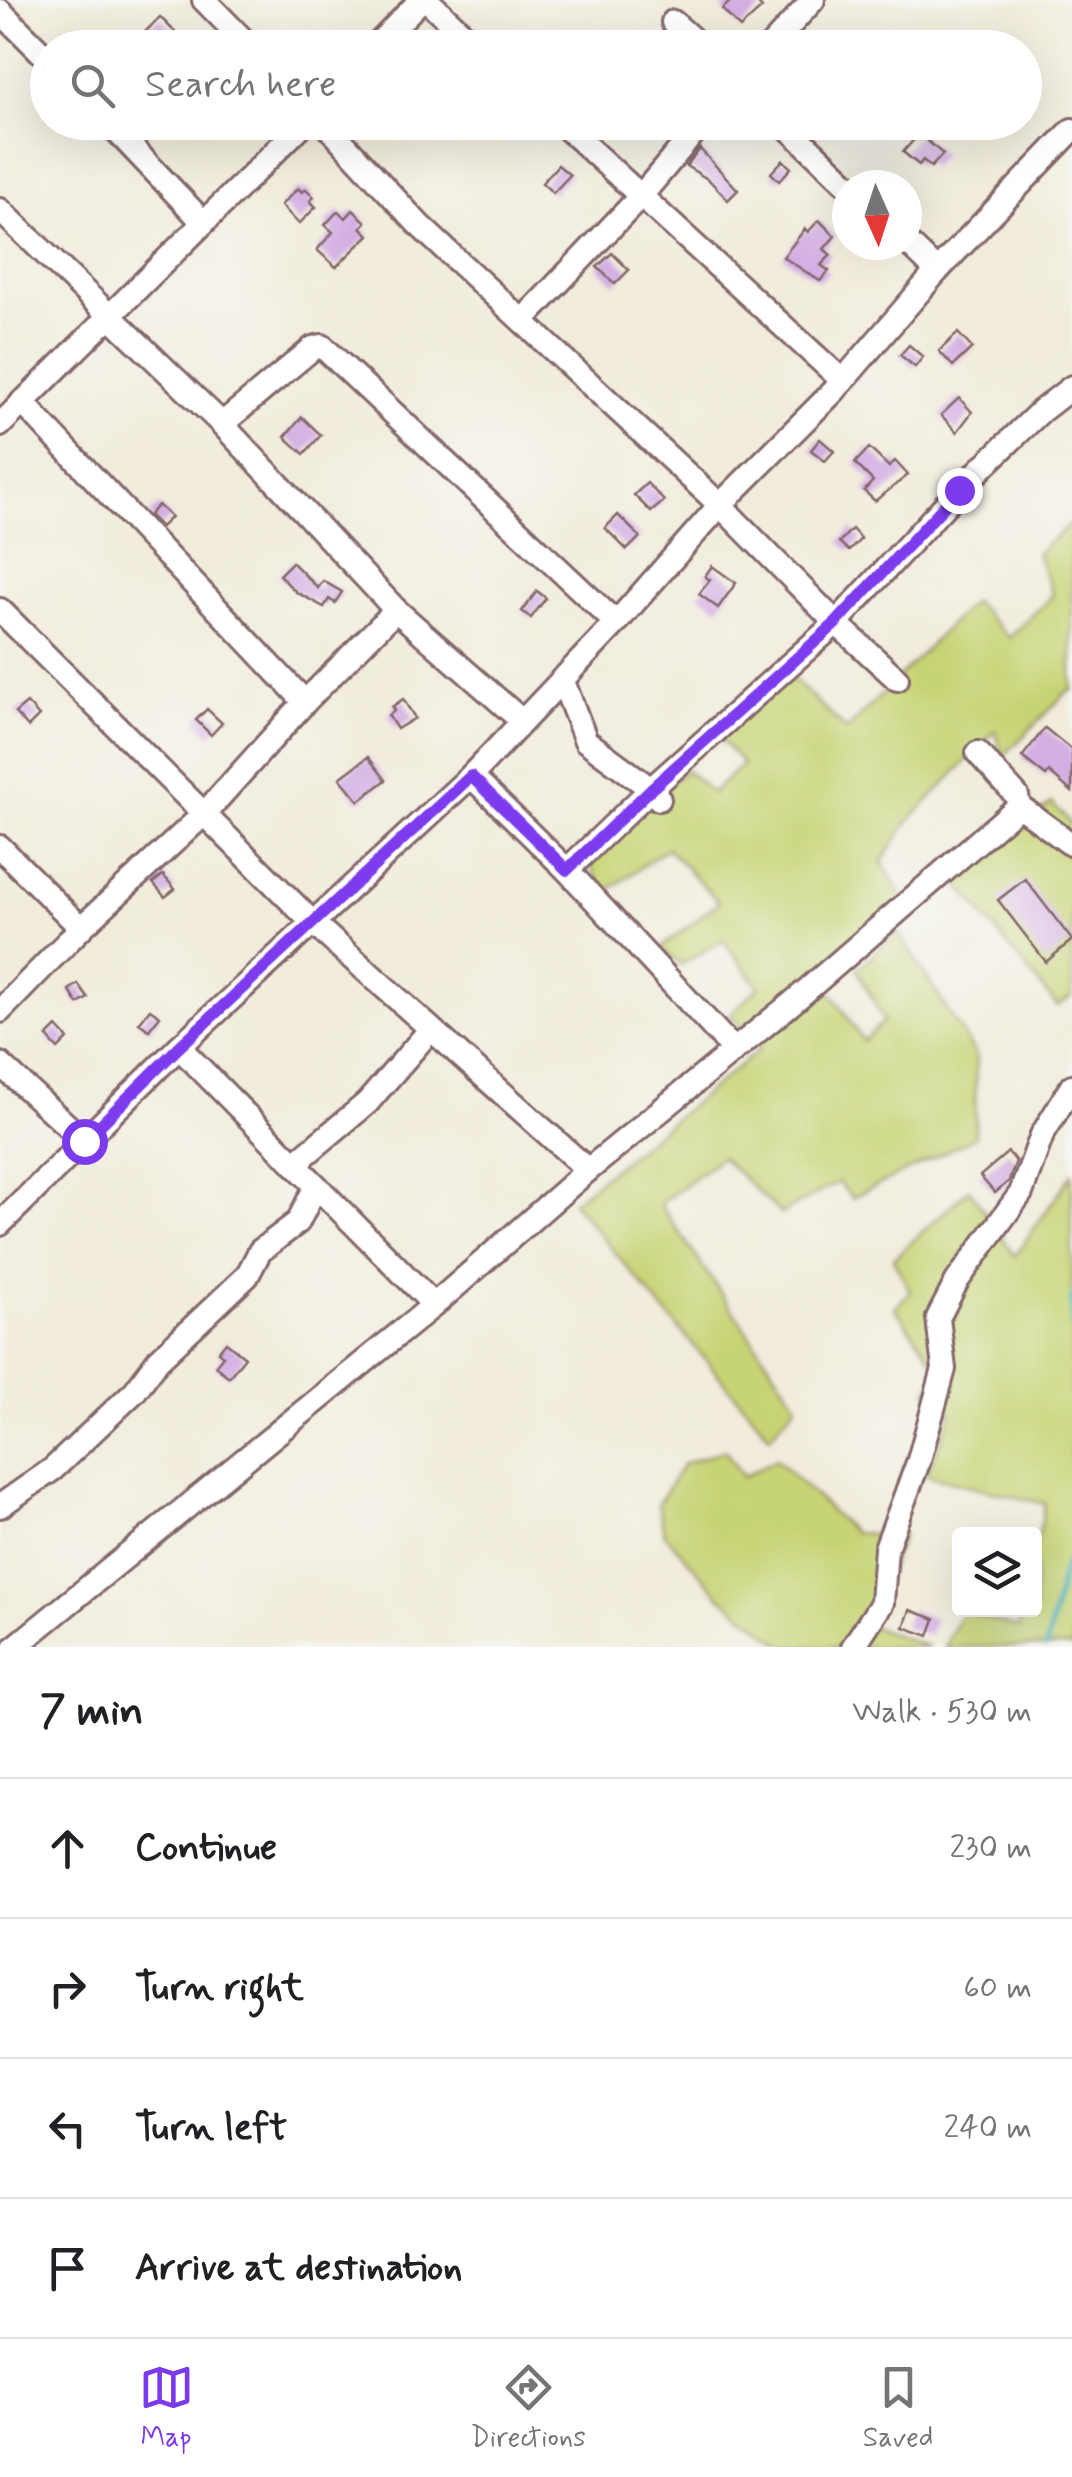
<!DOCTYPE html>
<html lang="en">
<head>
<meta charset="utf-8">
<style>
	:root { --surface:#fff; --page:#f6f6f6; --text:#202124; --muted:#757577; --line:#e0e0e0; --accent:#7c3aed }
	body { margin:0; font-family:Mynerve,sans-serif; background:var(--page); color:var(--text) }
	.controls { position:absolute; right:30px; bottom:30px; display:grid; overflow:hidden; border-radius:10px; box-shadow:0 10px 40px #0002 }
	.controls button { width:90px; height:90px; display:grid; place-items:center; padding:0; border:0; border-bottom:2px solid var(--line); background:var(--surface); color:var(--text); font:50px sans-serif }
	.compass { position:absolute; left:832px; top:170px; width:90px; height:90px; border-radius:50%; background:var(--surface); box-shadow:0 10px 40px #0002; rotate:177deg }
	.stop { position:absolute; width:30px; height:30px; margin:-22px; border:8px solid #7c3aed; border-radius:50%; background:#fff }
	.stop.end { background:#7c3aed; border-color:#fff; box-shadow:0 2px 10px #0008 }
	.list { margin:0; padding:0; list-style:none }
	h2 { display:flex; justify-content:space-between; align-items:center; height:130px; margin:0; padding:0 40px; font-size:42px }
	h2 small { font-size:32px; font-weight:400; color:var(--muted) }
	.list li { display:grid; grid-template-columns:65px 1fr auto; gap:30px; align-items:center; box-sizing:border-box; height:140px; padding:0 40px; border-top:2px solid var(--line) }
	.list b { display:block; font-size:38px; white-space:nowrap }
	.list em { font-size:32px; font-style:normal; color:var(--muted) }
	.icon { flex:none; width:55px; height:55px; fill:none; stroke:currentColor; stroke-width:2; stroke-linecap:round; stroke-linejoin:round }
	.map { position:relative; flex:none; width:1072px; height:1647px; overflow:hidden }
	.search { position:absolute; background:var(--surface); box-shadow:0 10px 40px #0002; left:30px; right:30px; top:30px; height:110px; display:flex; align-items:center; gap:25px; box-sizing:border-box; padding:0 35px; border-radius:55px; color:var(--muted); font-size:38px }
	.sheet { height:690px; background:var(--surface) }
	nav { display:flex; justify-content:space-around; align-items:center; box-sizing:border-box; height:140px; border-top:2px solid var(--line); background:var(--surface); font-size:28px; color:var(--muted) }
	nav a { display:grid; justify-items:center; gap:5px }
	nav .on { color:var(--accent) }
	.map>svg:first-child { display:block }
	.green { fill:#c7d475; stroke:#887a50; stroke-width:2.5 }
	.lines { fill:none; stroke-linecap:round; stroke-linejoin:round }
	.stream { stroke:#43b3ba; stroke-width:5 }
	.building { fill:#d4afe4 }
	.minor-casing { stroke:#846769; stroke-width:28 }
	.minor { stroke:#fff; stroke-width:22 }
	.route { stroke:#7c3aed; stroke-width:12 }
</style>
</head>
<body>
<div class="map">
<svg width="1072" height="1647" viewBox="0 0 1072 1647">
	<rect width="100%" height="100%" fill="#f6f6f2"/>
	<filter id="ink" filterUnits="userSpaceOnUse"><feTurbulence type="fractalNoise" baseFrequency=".01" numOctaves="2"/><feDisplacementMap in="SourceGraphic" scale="20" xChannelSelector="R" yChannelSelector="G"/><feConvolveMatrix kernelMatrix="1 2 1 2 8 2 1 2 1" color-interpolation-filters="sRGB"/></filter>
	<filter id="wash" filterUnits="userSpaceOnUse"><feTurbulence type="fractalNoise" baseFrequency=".0048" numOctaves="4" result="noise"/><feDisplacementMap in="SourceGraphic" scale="40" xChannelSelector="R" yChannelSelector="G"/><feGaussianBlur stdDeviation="2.25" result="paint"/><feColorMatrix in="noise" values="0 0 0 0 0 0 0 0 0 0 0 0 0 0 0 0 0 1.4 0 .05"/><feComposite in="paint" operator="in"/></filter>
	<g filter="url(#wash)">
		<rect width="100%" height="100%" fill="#f1ecdb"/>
		<g class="green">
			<path d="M1072,523V691L1069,690L1003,757L995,731L909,821L882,862L907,905L825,983L863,1041L884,1021L857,969L898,932L976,1055L975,1137L852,1198L838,1182L781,1214L721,1157L660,1204L797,1404L770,1436L572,1202L760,1049L730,1014L759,987L723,940L681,965L661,948L719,902L667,848L605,893L586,857L686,770L712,793L743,764L711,729L777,664L847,730L973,601L1009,638L1053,595L1037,553Z"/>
			<path d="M1052,803L1072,825V997L1057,1006L954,879Z"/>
			<path d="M1072,1174V1647H945L962,1611L1018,1628L1023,1610H1034L1035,1553L1045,1504L926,1475L952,1413L927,1391L940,1370L895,1308L910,1291L893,1259L969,1189L1015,1256Z"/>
			<path d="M725,1450L743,1477L776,1459L854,1533L903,1535L868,1625L929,1647H785L720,1596L664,1533L658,1504L683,1464Z"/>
		</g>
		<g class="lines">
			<g class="stream">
				<path d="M1072,1297V1326"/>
				<path d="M1046,1647L1063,1571L1072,1551"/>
			</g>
		</g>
		<g id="blocks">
			<g class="building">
				<path d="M732,0H755L762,8L740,28L722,9Z"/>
				<path d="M160,17L179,36L168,48H149L139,38Z"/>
				<path d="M450,122H483L468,139Z"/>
				<path d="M919,134L943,154L931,167L923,160L919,165L903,152Z"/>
				<path d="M700,149L738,190L728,200L709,180L686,166Z"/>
				<path d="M783,160L791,168L779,181L771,173Z"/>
				<path d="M558,165L570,175L553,193L542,183Z"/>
				<path d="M298,188L302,192L306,189L314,197L310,201L316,207L299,224L281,205Z"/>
				<path d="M353,210L366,222L361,227L369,235L336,267L317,250L333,232L325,225L338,211L346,218Z"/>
				<path d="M819,220L835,236L824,249L831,255L821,265L829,271L820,281L783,257L805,229L808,232Z"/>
				<path d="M612,253L629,270L615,284L597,267Z"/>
				<path d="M958,333L972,348L953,366L939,351Z"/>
				<path d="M909,345L923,357L915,367L900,355Z"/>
				<path d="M959,398L972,412L957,432L941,415Z"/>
				<path d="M302,417L321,435L304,454L285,437Z"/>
				<path d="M820,439L834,451L825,461L811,450Z"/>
				<path d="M869,448L889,467L895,461L908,475L875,501L864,491L873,481L855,463Z"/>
				<path d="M647,483L664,501L651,512L634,495Z"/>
				<path d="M158,505L171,517L161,527L149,515Z"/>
				<path d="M618,515L640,537L627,550L605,528Z"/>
				<path d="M852,529L861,539L849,551L839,542Z"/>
				<path d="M292,562L318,588L323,581L342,592L335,603L329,599L324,607L296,592L279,575Z"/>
				<path d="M712,566L736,583L718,608L699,594L710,580L705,576Z"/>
				<path d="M537,591L546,598L531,618L522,611Z"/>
				<path d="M403,699L415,718L397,729L388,715L394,711L392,707Z"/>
				<path d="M27,703L39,716L28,727L15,713Z"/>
				<path d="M207,709L222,723L211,735L196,720Z"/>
				<path d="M1045,728L1072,750V792L1049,772L1046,776L1022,757Z"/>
				<path d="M368,757L386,780L359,801L340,778Z"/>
				<path d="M163,875L175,889L165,897L153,883Z"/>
				<path d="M1025,879L1072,940L1046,962L998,900Z"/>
				<path d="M78,984L88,998L78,1004L69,990Z"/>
				<path d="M150,1009L160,1016L149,1030L139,1023Z"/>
				<path d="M57,1027L68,1039L58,1049L47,1037Z"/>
				<path d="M1008,1152L1016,1161L1009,1181L995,1193L980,1176Z"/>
				<path d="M226,1342L245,1357L229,1377L215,1366L223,1356L218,1352Z"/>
				<path d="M910,1610L935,1619L929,1636L904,1627Z"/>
			</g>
		</g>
	</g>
	<g filter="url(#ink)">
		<use href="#blocks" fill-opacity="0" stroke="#846769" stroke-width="2.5"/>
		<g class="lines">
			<defs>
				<g id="minor">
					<path d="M204,0L251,48"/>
					<path d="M427,0L478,48"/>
					<path d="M0,11L48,59"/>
					<path d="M673,22L702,48"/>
					<path d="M374,48L421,0"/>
					<path d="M769,48L813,0"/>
					<path d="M108,122L203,222"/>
					<path d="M324,122L419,225L720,505L836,623L897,679"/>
					<path d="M560,122L843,381"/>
					<path d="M782,122L848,185"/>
					<path d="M0,210L222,424L396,610L522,721"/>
					<path d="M907,242L937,271"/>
					<path d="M523,320L640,197L703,122"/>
					<path d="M22,402L305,702"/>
					<path d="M222,424L313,348L322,346L616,623"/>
					<path d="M0,425L305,122"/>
					<path d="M0,610L313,923L588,1170"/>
					<path d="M562,679L586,741L651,789L659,799"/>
					<path d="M978,753L1017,796L1019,806L1072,845"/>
					<path d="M471,776L567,870L733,1049"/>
					<path d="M0,847L81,928"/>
					<path d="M567,870L651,789L836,623L959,490L1041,411L1072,387"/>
					<path d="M0,1011L81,928L204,814L305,702L396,610"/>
					<path d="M179,1047L434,1305"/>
					<path d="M0,1064L84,1141"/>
					<path d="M294,1164L367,1103L431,1029"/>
					<path d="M0,1224L179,1047L471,776L616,623L720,505L834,391L937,271L1072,130"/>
					<path d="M0,1506L53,1469L135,1391L158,1360L247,1276L260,1251L298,1222L316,1186"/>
					<path d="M15,1647L434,1305L588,1170L792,1003L1019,806"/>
					<path d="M853,1647L882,1603L886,1548L919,1460L944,1369L938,1318L957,1281L1021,1193L1042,1135L1072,1086"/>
				</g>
			</defs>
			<use href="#minor" class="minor-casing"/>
			<use href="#minor" class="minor"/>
		</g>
	</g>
	<g class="lines" filter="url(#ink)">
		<path class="route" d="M84,1141L179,1047L471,776L567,870L651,789L836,623L959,490"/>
	</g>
</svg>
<div class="controls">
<button><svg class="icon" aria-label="layers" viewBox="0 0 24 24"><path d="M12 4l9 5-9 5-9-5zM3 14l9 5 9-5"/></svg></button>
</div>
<svg class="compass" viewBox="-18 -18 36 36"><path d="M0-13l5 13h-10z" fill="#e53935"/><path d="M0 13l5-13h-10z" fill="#757577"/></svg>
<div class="stop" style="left:84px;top:1141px"></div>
<div class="stop end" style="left:959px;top:490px"></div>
<div class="search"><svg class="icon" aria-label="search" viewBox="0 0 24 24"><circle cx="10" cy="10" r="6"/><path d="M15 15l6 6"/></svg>Search here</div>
</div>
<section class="sheet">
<h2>7 min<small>Walk · 530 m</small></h2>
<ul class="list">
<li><svg class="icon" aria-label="ahead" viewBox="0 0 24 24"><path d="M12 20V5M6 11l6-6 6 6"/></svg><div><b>Continue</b></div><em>230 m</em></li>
<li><svg class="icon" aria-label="right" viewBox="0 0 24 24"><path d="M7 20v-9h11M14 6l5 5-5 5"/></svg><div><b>Turn right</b></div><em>60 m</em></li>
<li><svg class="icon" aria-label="left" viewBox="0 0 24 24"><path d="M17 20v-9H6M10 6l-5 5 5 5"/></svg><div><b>Turn left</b></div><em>240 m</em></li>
<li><svg class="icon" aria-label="arrive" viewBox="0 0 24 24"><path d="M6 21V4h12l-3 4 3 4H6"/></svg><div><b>Arrive at destination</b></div></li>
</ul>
</section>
<nav>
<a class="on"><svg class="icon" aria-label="map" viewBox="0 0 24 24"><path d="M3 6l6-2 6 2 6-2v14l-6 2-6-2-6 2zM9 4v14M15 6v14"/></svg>Map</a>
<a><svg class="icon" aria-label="directions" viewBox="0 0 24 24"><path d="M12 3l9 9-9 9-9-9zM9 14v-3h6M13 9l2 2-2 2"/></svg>Directions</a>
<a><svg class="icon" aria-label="saved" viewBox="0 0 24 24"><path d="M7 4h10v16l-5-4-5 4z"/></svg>Saved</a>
</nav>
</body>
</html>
